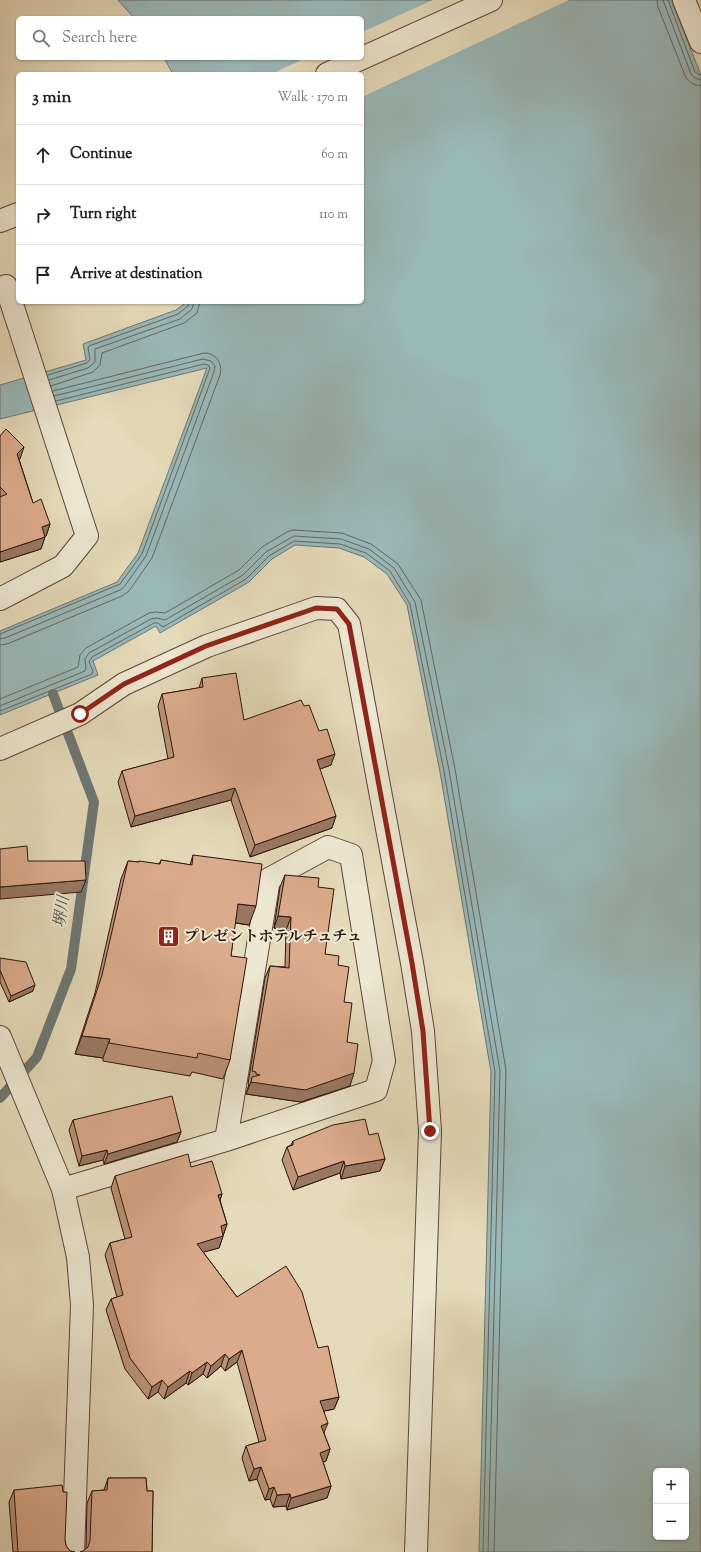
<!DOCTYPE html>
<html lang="en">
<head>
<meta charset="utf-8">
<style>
	:root { --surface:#fff; --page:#f6f6f6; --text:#222; --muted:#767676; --line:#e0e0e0 }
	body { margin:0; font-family:"Sorts Mill Goudy","Noto Serif JP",serif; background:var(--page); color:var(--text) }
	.controls { position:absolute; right:12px; bottom:12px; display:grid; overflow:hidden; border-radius:6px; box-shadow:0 1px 3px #0004 }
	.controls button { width:36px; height:36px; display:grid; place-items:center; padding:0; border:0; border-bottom:1px solid var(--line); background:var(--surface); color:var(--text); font:20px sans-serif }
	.stop { position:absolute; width:12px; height:12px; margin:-9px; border:3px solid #8f2418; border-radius:50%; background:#fff }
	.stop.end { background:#8f2418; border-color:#fff; box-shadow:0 1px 4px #0008 }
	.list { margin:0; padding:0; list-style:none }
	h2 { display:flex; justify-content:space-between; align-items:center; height:52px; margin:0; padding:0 16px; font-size:17px }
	h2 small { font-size:13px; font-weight:400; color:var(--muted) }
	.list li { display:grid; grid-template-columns:26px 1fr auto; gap:12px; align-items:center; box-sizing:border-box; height:60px; padding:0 16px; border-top:1px solid var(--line) }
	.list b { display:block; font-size:15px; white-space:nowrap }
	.list em { font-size:13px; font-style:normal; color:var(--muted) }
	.icon { flex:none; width:22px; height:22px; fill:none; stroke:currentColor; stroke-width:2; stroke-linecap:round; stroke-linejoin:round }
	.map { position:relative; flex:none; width:701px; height:1552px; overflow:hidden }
	.search { position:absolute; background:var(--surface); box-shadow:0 1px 3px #0004; left:16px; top:16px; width:348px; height:44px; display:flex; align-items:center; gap:10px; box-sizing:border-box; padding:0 14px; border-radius:6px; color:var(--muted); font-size:15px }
	.panel { position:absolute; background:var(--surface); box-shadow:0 1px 3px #0004; left:16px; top:72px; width:348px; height:232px; border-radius:6px }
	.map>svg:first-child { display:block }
	.water { fill:#99b8b8; stroke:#6d7774; fill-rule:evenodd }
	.pier { fill:#e5dab9 }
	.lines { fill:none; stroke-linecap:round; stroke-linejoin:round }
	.shore { stroke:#626663; stroke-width:1 }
	.stream { stroke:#6d7774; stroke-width:10 }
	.pedestrian-casing { stroke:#5a4639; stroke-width:24 }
	.minor-casing { stroke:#5a4639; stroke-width:24 }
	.tertiary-casing { stroke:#5a4639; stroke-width:24 }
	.pedestrian { stroke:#eee7d2; stroke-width:22 }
	.minor { stroke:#eee7d2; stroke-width:22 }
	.tertiary { stroke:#eee7d2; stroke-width:22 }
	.wall { fill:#bc9378; stroke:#2b150e }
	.shaded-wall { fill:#997862; stroke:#2b150e }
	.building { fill:#dbab8c; stroke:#2b150e }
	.route { stroke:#8f2418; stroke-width:5 }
	.labels { text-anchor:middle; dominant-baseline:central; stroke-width:4; stroke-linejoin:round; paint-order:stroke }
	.poi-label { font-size:15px; font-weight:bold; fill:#2b150e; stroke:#eee7d2; text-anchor:start }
	.water-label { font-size:16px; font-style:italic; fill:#524e4a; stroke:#eee7d2 }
</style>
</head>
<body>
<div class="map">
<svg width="701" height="1552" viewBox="0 0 701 1552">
	<rect width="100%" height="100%" fill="#e5dab9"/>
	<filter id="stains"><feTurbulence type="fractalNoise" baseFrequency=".005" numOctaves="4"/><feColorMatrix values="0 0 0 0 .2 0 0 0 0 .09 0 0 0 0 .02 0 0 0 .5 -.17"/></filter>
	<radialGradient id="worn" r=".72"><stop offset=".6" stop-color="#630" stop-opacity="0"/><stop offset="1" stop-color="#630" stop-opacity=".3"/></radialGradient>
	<path class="water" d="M118,0H671L701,75V1552H479L491,1072L440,772L407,605L387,574L364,557L339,548L295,545L272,559L249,582L160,633L156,626L93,661L98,675L0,715V631L117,582L138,553L207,368L0,419V385L86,360L83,344L176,310L187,302H362V74H173L164,58H362V18H134ZM656,1471H686V1537H656Z"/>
	<path class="pier" d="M433,0H569L362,97V74H271L306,58H362V32Z"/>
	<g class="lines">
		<g class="shore">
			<path d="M657,0L658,7L686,78L693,84L701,86"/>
			<path d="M663,0L691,74L695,78L701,80"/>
			<path d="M668,0L695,72L698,74L701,75"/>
			<path d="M48,375L87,363L90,359L88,348L89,346L178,314L188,306L189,302"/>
			<path d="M49,380L88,368L95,362V349L180,319L192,309L194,302"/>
			<path d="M51,386L93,372L100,365L102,353L184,323L197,313L200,302"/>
			<path d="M0,634L120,584L142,554L210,368L208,365L204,364L56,401"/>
			<path d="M0,639L5,638L120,590L124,587L146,556L214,372L215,366L211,361L203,359L54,396"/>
			<path d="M0,645L7,644L122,596L129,591L152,558L220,375C223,363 216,353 204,353L53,391"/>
			<path d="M0,699L78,667L80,655L86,648L149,613L156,612L165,613L239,570L262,547L287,532L293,530L342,533L371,544L398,564L421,600L455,769L506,1070L494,1552"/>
			<path d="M0,706L85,671L86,669L85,659L89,653L151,619L157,618L165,620L243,575L266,552L294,536L341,539L369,549L394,568L415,602L449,770L500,1071L488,1552"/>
			<path d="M0,711L92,674L93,671L89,662L92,657L154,623H158L163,627L246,579L269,556L294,541L340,544L366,553L390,571L410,604L444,771L495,1072L483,1552"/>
		</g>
		<path class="stream" d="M0,1098L37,1057L71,969L94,802L53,694"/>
		<defs>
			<path id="pedestrian" d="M684,0L701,42"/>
			<g id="minor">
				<path d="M0,599L63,566L87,536L6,286"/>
				<path d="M0,749L80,714L124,684L207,646L316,608L337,609L349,624L412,963L423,1031L430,1131L416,1552"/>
				<path d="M0,1037L63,1189L78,1257L82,1305L73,1552"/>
				<path d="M63,1189L226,1140L376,1090L384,1061L351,855L328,847L269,879L226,1140"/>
			</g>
			<g id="tertiary">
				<path d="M327,74L491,0"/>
				<path d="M0,221L18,214"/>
			</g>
		</defs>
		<use href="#pedestrian" class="pedestrian-casing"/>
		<use href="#minor" class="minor-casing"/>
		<use href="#tertiary" class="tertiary-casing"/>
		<use href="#pedestrian" class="pedestrian"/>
		<use href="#minor" class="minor"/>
		<use href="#tertiary" class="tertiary"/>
	</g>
	<g class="wall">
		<path d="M0,436L20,459H19L33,503L50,524L46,536H45L41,549L0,562Z"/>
		<path d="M202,678L244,720L304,706L331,765L320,769L332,828L250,857L231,800L131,827L118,782L122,771L168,759L158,706L162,694L199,688Z"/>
		<path d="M193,855L249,925L235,923L231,956L230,1060L223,1079L192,1072L190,1076L103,1061V1058L75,1054L95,993L121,879L128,861L159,864L161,860L190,865Z"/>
		<path d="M285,875L318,887L325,954L338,965L344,1002L347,1042L350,1086L301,1102L246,1094L249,1084H248L265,978L270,966L285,967L286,930L274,928L280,887Z"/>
		<path d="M0,958L33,991L9,1002L0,982Z"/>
		<path d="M73,1120L181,1132L177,1142L104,1164L103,1160L79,1166L69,1130Z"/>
		<path d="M369,1135L385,1159L380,1171L341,1179L340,1173L293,1190L282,1160L287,1147L291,1145L293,1141Z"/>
		<path d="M191,1167L222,1194L220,1200L227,1224L219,1248L203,1252L237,1297L318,1348L339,1397L334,1409L324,1411V1433L330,1449L326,1461L323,1462L331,1486L327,1498L287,1510L286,1506L273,1507L270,1499L265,1500L257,1479L249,1481L242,1458L246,1446L259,1442L237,1362L225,1371L221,1366L207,1378L203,1374L188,1385L186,1383L164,1399L158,1392L148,1399L125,1369L106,1310L111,1299L117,1297L105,1255L110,1243L125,1239L111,1188L115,1176Z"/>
		<path d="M108,1478H146L147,1491H153L152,1552H80L83,1551L86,1549L87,1503L92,1491L104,1490Z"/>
		<path d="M14,1490L65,1540L66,1546L70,1551L75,1552H13L9,1502Z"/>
	</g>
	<g class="shaded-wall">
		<path d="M24,447L20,459L13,466L17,454Z"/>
		<path d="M50,524L46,536L37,539L42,527Z"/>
		<path d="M45,537L41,549L0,562V552Z"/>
		<path d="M335,754L331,765L312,772L317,760Z"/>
		<path d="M235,788L231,800L131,827L135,816Z"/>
		<path d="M336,816L332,828L250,857L255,845Z"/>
		<path d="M86,880L81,892L0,899V887Z"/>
		<path d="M238,904L256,906L249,925L231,922Z"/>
		<path d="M278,916L291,917L286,930L274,928Z"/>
		<path d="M35,985L33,991L9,1002L11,996Z"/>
		<path d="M82,1036L110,1039L103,1058L75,1054Z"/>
		<path d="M354,1073L350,1086L301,1102L246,1094L251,1082Z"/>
		<path d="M181,1132L177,1142L104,1164L108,1154Z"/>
		<path d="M107,1150L103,1160L79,1166L82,1156Z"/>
		<path d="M385,1159L380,1171L341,1179L345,1166Z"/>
		<path d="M344,1161L340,1173L293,1190L298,1177Z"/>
		<path d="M222,1194L218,1206V1195Z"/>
		<path d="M227,1224L219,1248L193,1255L197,1244L221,1226Z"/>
		<path d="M242,1350L237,1362L225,1371L229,1359Z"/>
		<path d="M225,1354L221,1366L207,1378L211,1366Z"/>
		<path d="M207,1362L203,1374L188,1385L192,1373Z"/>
		<path d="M190,1371L186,1383L164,1399L168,1387Z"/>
		<path d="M162,1380L158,1392L148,1399L152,1387Z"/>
		<path d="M339,1397L334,1409L316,1413L320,1401Z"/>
		<path d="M328,1423L323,1435L321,1426Z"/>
		<path d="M330,1449L326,1461L316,1465L320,1453Z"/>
		<path d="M261,1467L257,1479L249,1481L254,1469Z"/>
		<path d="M331,1486L327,1498L287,1510L291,1498Z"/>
		<path d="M274,1487L270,1499L265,1500L269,1489Z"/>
		<path d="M290,1494L286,1506L273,1507L277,1495Z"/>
	</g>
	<g class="building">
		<path d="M6,429L24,447L17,454L33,503L41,499L50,524L42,527L45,537L0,552V497L7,494L0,487V436Z"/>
		<path d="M236,673L244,720L301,700L304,706L309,705L319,731L327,729L335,754L317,760L336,816L255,845L235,788L135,816L122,771L174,757L162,694L203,687L202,678Z"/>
		<path d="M27,846L28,861H85L86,880L0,887V849Z"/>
		<path d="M193,855L262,864L256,906L238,904L231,956L247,958L230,1060L198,1053L197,1058L109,1043L110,1039L82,1036L102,975L128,861L139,862V861L160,864L161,860L192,865Z"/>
		<path d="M285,875L319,878L318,887L334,889L325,954L339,956L338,965L349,967L344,1002L352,1003L347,1042L358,1044L354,1073L305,1090L251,1082L252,1077L260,1075L256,1074V1072L252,1071L270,966L289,968L291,917L278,916Z"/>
		<path d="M0,958L26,962L35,985L11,996L0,970Z"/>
		<path d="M172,1096L181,1132L108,1154L107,1150L82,1156L73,1120Z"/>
		<path d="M365,1119L369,1135L378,1133L385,1159L345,1166L344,1161L298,1177L287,1147L293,1145V1141L333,1125Z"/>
		<path d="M188,1154L191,1167L212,1161L222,1194L218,1195L227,1224L221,1226L223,1236L197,1244L237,1297L286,1266L302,1292L318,1348L328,1346L339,1397L320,1401L328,1423L321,1426L330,1449L320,1453L331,1486L291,1498L290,1494L277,1495L274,1487L269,1489L261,1467L254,1469L246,1446L266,1440L242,1350L229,1359L225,1354L211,1366L207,1362L192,1373L190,1371L168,1387L162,1380L152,1387L130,1358L111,1299L123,1295L110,1243L132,1237L115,1176Z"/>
		<path d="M108,1478H146L147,1491H153L152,1552H80L83,1551L88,1547L90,1541L92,1491L107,1490Z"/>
		<path d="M62,1485L63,1492H67L65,1540L66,1546L70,1551L75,1552H18L14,1490Z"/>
	</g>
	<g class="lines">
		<path class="route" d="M80,714L124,684L206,646L316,608L337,609L349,624L412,963L423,1031L430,1131"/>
	</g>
	<defs>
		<symbol id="building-square" viewBox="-11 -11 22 22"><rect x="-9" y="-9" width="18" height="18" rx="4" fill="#8f2418" stroke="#eee7d2"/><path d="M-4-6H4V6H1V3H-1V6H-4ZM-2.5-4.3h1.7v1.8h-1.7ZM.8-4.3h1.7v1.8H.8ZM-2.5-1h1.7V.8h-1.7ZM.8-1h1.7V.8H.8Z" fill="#fff"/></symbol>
	</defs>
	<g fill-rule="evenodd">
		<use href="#building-square" x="156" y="924" width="25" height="25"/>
	</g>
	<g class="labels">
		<g class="poi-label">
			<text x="184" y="937">プレゼントホテルチュチュ</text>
		</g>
		<g class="water-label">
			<text transform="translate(63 912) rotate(-82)">堺川</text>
		</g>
	</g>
	<rect width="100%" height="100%" filter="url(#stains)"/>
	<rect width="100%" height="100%" fill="url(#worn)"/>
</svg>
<div class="controls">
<button>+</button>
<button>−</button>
</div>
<div class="stop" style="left:80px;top:714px"></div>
<div class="stop end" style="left:430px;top:1131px"></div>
<div class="search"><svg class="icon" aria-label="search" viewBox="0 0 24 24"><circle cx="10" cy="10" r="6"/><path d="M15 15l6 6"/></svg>Search here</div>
<section class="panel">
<h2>3 min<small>Walk · 170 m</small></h2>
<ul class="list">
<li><svg class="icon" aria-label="ahead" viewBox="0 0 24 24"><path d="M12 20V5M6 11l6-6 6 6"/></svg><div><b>Continue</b></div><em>60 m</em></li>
<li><svg class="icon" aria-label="right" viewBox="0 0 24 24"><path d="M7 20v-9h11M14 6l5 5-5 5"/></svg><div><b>Turn right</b></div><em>110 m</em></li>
<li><svg class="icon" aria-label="arrive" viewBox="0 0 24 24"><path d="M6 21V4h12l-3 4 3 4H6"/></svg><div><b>Arrive at destination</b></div></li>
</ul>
</section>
</div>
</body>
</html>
